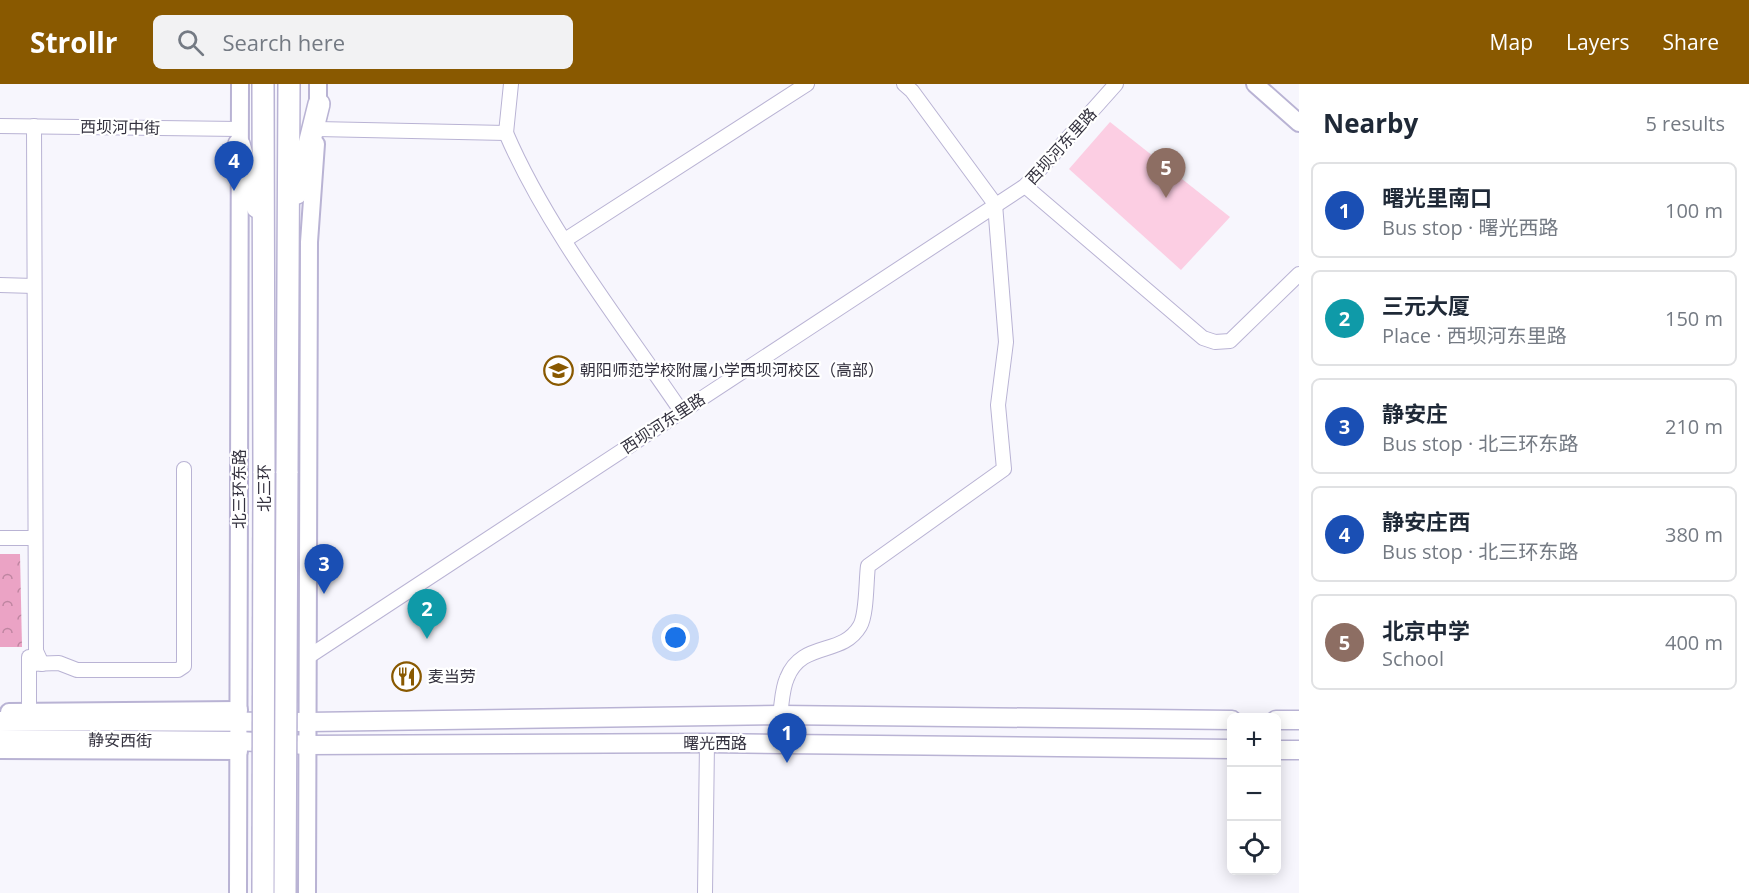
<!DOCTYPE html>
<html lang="en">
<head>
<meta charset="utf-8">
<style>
	:root { --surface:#fff; --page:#f2f2f3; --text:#1f2937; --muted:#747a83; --line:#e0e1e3; --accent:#895900 }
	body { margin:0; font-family:"Open Sans","Noto Sans SC",sans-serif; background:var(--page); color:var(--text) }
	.controls { position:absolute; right:18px; bottom:18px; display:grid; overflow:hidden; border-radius:9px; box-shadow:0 3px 15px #0003 }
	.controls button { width:54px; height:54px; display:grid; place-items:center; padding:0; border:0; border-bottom:2px solid var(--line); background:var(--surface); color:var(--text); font:30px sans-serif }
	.you { position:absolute; left:676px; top:554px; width:21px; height:21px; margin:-15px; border:4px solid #fff; border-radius:50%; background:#1a73e8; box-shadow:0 0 0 9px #1a73e833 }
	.badge { display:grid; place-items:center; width:39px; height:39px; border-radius:50%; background:var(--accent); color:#fff; font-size:20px; font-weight:700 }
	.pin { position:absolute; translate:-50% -50px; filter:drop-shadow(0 2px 3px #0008) }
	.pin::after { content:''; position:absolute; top:32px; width:21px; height:18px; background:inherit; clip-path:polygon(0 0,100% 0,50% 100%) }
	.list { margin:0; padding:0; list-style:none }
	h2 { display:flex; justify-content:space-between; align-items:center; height:78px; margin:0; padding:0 24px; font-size:26px }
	h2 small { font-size:20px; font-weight:400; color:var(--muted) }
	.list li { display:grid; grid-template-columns:39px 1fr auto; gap:18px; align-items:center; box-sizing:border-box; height:96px; margin:0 12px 12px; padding:0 12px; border:2px solid var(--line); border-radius:9px }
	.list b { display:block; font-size:22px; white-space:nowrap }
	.list p { margin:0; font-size:20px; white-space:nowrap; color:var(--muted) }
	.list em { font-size:20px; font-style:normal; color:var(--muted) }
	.icon { flex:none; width:33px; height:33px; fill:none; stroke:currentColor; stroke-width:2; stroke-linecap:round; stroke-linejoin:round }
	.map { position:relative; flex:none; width:1299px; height:809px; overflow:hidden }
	header { display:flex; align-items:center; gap:36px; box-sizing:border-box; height:84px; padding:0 30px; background:var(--accent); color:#fff }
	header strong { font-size:28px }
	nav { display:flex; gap:33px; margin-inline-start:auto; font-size:21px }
	.search { width:420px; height:54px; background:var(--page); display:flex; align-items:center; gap:15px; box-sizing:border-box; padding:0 21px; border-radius:9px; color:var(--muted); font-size:22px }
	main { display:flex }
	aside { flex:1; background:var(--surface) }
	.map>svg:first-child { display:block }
	.green { fill:#fccee3 }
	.forest { fill:url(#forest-crowns) }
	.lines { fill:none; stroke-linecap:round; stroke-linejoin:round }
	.minor-casing { stroke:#b9b3d4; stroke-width:16 }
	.tertiary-casing { stroke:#b9b3d4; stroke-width:20 }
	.secondary-casing { stroke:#b9b3d4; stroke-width:21 }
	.trunk-casing { stroke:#b9b3d4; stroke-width:24 }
	.minor { stroke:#fff; stroke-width:14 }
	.tertiary { stroke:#fff; stroke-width:16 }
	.secondary { stroke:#fff; stroke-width:18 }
	.trunk { stroke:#fff; stroke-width:21 }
	.trunk-bridge-casing { stroke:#b9b3d4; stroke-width:24; stroke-linecap:butt }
	.trunk-bridge { stroke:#fff; stroke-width:21 }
	.labels { text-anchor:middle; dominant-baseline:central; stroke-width:4.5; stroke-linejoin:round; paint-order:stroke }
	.street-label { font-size:16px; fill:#34323f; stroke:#fff }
	.poi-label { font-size:16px; fill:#34323f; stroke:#fff; text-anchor:start }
</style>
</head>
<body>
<header>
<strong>Strollr</strong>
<div class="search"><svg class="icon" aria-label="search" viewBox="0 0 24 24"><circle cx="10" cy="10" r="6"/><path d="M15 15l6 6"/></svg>Search here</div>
<nav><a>Map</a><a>Layers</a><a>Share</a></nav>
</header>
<main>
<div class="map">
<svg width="1299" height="809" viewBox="0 0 1299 809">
	<defs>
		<pattern id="forest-crowns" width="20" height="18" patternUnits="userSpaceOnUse" patternTransform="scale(1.5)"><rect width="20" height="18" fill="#eba3c5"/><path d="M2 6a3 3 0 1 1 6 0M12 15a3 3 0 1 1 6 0" fill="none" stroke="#bf85a1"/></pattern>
	</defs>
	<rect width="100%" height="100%" fill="#f7f6fd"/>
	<path class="green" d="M1110,38L1230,133L1181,186L1069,85Z"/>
	<path class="forest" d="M0,470H20L22,563H0Z"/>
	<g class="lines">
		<defs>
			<g id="minor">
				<path d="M0,42L239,45"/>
				<path d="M34,42L36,567L42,580"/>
				<path d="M317,45L506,49L511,0"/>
				<path d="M506,49C547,145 622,240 681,327"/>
				<path d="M1025,102L1203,254L1215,258L1230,257L1299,190"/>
				<path d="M565,156L807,0"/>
				<path d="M0,201L34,202"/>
				<path d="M0,454H35"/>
				<path d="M308,573L1025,102L1116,0"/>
				<path d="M29,580L59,579L77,586H178L184,582V385"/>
				<path d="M780,631C782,619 782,605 787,594C802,556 842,573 860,542C867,530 866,496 868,482L1004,385L998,321L1006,258L995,120L912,7L904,0"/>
				<path d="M29,637V573"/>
				<path d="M705,809L707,659"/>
			</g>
			<g id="tertiary">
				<path d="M318,0V31"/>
				<path d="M1255,0L1299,39"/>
				<path d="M9,628L239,626"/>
				<path d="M0,666L239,667"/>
				<path d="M238,809L240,0"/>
				<path d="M307,809L309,158L316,60"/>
			</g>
			<g id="secondary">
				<path d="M1276,636H1299"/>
				<path d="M0,637L308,638L780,631L1232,636"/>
				<path d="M0,655L239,657L307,661L707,659L1232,665"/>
				<path d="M1276,666H1299"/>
			</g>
			<g id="trunk">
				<path d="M263,0L264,389"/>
				<path d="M239,60L257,123"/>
				<path d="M297,109L319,20"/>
				<path d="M287,389L289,0"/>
			</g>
		</defs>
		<use href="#minor" class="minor-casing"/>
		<use href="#tertiary" class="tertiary-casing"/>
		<use href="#secondary" class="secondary-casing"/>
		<use href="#trunk" class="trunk-casing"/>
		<use href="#minor" class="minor"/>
		<use href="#tertiary" class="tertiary"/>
		<use href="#secondary" class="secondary"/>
		<use href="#trunk" class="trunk"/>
		<defs>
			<g id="trunk-bridge">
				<path d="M263,809L264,389"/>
				<path d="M285,809L287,389"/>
			</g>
		</defs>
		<use href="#trunk-bridge" class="trunk-bridge-casing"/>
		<use href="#trunk-bridge" class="trunk-bridge"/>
	</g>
	<defs>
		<symbol id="school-ring" viewBox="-11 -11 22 22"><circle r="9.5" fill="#fff" stroke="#895900" stroke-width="1.5"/><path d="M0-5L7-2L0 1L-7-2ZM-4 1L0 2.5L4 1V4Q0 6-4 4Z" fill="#895900"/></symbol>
		<symbol id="restaurant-ring" viewBox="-11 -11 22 22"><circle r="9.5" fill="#fff" stroke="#895900" stroke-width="1.5"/><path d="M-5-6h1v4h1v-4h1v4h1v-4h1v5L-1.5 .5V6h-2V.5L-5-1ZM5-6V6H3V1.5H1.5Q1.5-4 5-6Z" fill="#895900"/></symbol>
	</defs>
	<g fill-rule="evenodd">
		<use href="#school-ring" x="542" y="270" width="33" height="33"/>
		<use href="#restaurant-ring" x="390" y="576" width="33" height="33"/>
	</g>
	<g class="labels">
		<g class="street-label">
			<text transform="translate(120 43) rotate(1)">西坝河中街</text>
			<text transform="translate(1061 62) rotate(-48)">西坝河东里路</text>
			<text transform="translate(663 339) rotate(-33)">西坝河东里路</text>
			<text transform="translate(264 404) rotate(-90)">北三环</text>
			<text transform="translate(239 405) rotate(-90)">北三环东路</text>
			<text transform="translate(120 656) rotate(1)">静安西街</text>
			<text x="715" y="659">曙光西路</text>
		</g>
		<g class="poi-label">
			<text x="580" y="286">朝阳师范学校附属小学西坝河校区（高部）</text>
			<text x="428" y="592">麦当劳</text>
		</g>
	</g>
</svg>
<div class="controls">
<button>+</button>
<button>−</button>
<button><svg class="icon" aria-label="locate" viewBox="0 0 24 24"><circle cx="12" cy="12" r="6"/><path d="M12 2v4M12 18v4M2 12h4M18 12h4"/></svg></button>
</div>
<div class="you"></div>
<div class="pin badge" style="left:787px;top:679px;background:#1a4fb4">1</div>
<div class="pin badge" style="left:427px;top:555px;background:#0f9aa8">2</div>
<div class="pin badge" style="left:324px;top:510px;background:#1a4fb4">3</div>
<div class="pin badge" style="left:234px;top:107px;background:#1a4fb4">4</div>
<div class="pin badge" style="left:1166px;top:114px;background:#8d6e63">5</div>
</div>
<aside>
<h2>Nearby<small>5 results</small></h2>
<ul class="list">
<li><span class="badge" style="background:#1a4fb4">1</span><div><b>曙光里南口</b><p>Bus stop · 曙光西路</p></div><em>100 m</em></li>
<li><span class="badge" style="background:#0f9aa8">2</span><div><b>三元大厦</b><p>Place · 西坝河东里路</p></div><em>150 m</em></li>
<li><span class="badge" style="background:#1a4fb4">3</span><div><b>静安庄</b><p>Bus stop · 北三环东路</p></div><em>210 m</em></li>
<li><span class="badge" style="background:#1a4fb4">4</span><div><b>静安庄西</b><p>Bus stop · 北三环东路</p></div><em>380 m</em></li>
<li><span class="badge" style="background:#8d6e63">5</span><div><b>北京中学</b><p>School</p></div><em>400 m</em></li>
</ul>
</aside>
</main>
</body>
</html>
